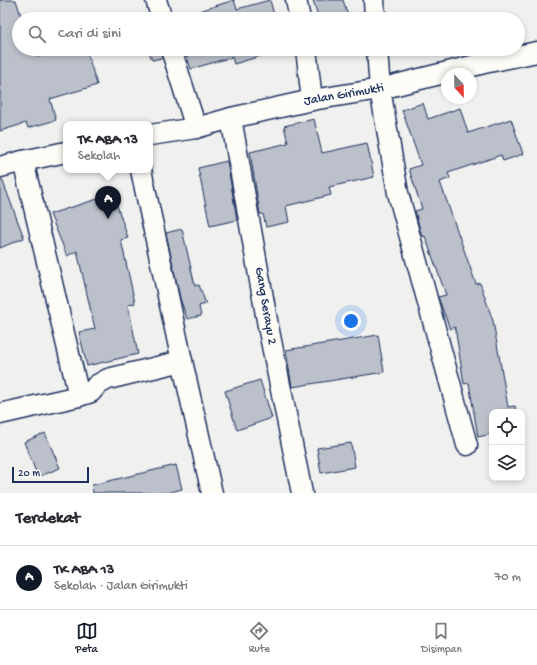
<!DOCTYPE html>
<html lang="id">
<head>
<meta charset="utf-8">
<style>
	:root { --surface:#fff; --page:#f7f7f7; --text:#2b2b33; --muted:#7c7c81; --line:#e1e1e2; --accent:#111827 }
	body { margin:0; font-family:"Gochi Hand",sans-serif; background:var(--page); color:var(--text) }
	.controls { position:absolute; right:12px; bottom:12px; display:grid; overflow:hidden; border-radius:8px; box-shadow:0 2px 6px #0003 }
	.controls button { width:36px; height:36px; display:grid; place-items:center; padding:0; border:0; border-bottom:1px solid var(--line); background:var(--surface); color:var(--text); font:20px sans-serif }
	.compass { position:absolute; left:441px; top:68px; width:36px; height:36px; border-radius:50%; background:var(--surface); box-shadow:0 2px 6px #0003; rotate:158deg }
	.scale { position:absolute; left:12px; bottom:10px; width:77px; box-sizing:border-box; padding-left:4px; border:2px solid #1b2f5e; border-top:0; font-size:11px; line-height:14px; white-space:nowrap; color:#1b2f5e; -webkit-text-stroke:3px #fdfcf7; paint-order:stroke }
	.you { position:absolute; left:351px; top:321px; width:14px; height:14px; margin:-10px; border:3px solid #fff; border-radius:50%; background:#1a73e8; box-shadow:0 0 0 6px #1a73e833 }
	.badge { display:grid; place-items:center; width:26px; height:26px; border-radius:50%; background:var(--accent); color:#fff; font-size:13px; font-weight:700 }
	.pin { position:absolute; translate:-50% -33px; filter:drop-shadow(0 1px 2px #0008) }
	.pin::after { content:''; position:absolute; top:21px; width:14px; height:12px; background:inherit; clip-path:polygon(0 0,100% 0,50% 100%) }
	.popup { position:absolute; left:63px; top:121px; width:90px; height:52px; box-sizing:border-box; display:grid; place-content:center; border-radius:8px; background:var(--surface); filter:drop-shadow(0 1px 3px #0005); font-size:13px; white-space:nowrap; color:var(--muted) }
	.popup b { font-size:15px; color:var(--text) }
	.popup::after { content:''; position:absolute; left:50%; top:100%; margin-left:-8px; border:8px solid transparent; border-top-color:var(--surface) }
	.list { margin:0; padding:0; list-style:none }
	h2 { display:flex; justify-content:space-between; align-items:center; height:52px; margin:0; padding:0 16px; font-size:17px }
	h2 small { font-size:13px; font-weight:400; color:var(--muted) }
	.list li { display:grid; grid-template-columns:26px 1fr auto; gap:12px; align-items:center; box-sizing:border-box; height:64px; padding:0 16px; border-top:1px solid var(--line) }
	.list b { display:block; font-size:15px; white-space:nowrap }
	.list p { margin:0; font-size:13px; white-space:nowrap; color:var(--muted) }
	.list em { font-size:13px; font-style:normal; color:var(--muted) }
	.icon { flex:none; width:22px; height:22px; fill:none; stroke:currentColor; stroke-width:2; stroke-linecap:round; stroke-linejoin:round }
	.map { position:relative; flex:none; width:537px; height:493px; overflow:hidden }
	.search { position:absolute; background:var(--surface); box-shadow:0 2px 6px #0003; left:12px; right:12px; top:12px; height:44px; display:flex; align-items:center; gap:10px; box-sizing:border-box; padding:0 14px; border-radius:22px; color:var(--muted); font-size:15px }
	.sheet { height:116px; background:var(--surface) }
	nav { display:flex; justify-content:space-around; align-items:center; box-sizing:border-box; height:56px; border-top:1px solid var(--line); background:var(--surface); font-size:11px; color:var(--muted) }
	nav a { display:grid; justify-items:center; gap:2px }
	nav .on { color:var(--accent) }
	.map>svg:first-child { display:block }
	.building { fill:#bbc0ca; stroke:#1b2f5e }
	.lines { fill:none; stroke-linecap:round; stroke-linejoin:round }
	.street-casing { stroke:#1b2f5e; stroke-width:23 }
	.street { stroke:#fdfcf7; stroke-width:20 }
	.labels { text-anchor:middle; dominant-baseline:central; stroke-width:3; stroke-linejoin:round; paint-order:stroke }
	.street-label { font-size:13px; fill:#1b2f5e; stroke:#fdfcf7 }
</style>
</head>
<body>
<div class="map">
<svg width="537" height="493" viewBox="0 0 537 493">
	<rect width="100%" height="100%" fill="#f0f0ee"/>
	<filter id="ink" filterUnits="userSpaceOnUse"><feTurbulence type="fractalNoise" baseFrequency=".025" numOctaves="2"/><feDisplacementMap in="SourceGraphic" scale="8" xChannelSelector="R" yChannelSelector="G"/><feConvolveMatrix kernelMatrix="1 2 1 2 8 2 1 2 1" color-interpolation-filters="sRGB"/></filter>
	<g filter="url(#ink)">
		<g class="building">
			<path d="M0,0H16L22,19H19V49H34L37,57L65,49H86L97,85L50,99L56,120L28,128L26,123L0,131Z"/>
			<path d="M234,0L237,9L270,0L275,19H174Z"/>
			<path d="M313,0H343L349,19H319Z"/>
			<path d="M148,49H160L162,58L152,60Z"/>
			<path d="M183,49H284L234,64L232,57L191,69L185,51L184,52Z"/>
			<path d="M423,103L428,119L460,108L468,133L511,119L523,154L503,161L501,155L448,173L450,178L440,182L476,284L480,283L493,321L508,407L515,406L516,412H492V434L478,437L469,383L464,384L455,327L450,329L438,297L446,295L425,236L422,237L415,211L422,209L409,169L421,165L402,110Z"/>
			<path d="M314,119L322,153L367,143L374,177L329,187L331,195L286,206L289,222L266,227L263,214H260L250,152L288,143L284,126Z"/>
			<path d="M227,161L237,220L210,226L198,168Z"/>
			<path d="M0,179H2L24,238L0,248Z"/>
			<path d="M113,194L128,238L121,240L135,303L128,305L138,354L87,366L79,332L95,329L77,251L67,256L50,214Z"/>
			<path d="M182,229L195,286L199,285L206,304L199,306L201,316L187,319L180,298L166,233Z"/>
			<path d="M378,335L384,372L292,387L286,350Z"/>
			<path d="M260,380L272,418L237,430L225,391Z"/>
			<path d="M45,433L60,468L38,477L24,442Z"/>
			<path d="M351,443L355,467L321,473L317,448Z"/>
			<path d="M176,465L182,489L167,493H93L92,485Z"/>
		</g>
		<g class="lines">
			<defs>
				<g id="street">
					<path d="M156,0L162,19"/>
					<path d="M296,0L300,19"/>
					<path d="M374,0L375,19"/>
					<path d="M171,49L196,128"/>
					<path d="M306,49L312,100"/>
					<path d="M377,49L380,89L398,193L467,445"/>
					<path d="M231,118L268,326L302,493"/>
					<path d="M150,135L196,128L231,118L312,100L380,89L484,63L537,52"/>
					<path d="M0,167L23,161L66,152"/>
					<path d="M141,170L182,361L212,493"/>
					<path d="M79,396L91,392L97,385L108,379L182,361"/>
					<path d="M0,414L79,396L23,161"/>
				</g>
			</defs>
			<use href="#street" class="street-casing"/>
			<use href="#street" class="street"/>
		</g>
	</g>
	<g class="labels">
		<g class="street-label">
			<text transform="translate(344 95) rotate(-10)">Jalan Girimukti</text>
			<text transform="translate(265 306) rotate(80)">Gang Serayu 2</text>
		</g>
	</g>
</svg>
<div class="controls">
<button><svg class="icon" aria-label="locate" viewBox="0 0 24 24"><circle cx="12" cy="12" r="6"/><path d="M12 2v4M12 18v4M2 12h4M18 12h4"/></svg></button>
<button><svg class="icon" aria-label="layers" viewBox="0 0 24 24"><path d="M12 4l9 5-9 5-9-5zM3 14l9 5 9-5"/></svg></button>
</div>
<svg class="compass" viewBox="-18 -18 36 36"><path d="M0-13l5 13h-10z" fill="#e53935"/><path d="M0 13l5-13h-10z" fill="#7c7c81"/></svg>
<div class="scale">20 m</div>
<div class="you"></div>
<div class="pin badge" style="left:108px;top:219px">A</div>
<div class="popup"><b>TK ABA 13</b>Sekolah</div>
<div class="search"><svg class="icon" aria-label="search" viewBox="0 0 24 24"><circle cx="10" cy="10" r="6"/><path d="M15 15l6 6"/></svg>Cari di sini</div>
</div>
<section class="sheet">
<h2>Terdekat<small></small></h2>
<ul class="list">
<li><span class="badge">A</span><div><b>TK ABA 13</b><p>Sekolah · Jalan Girimukti</p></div><em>70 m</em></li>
</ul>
</section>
<nav>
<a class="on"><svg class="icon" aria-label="map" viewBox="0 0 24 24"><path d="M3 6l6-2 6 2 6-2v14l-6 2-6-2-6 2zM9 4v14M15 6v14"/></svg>Peta</a>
<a><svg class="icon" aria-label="directions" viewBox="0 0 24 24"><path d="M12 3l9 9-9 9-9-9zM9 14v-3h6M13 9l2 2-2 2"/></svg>Rute</a>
<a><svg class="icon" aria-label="saved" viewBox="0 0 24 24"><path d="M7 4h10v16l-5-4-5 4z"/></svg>Disimpan</a>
</nav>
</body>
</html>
